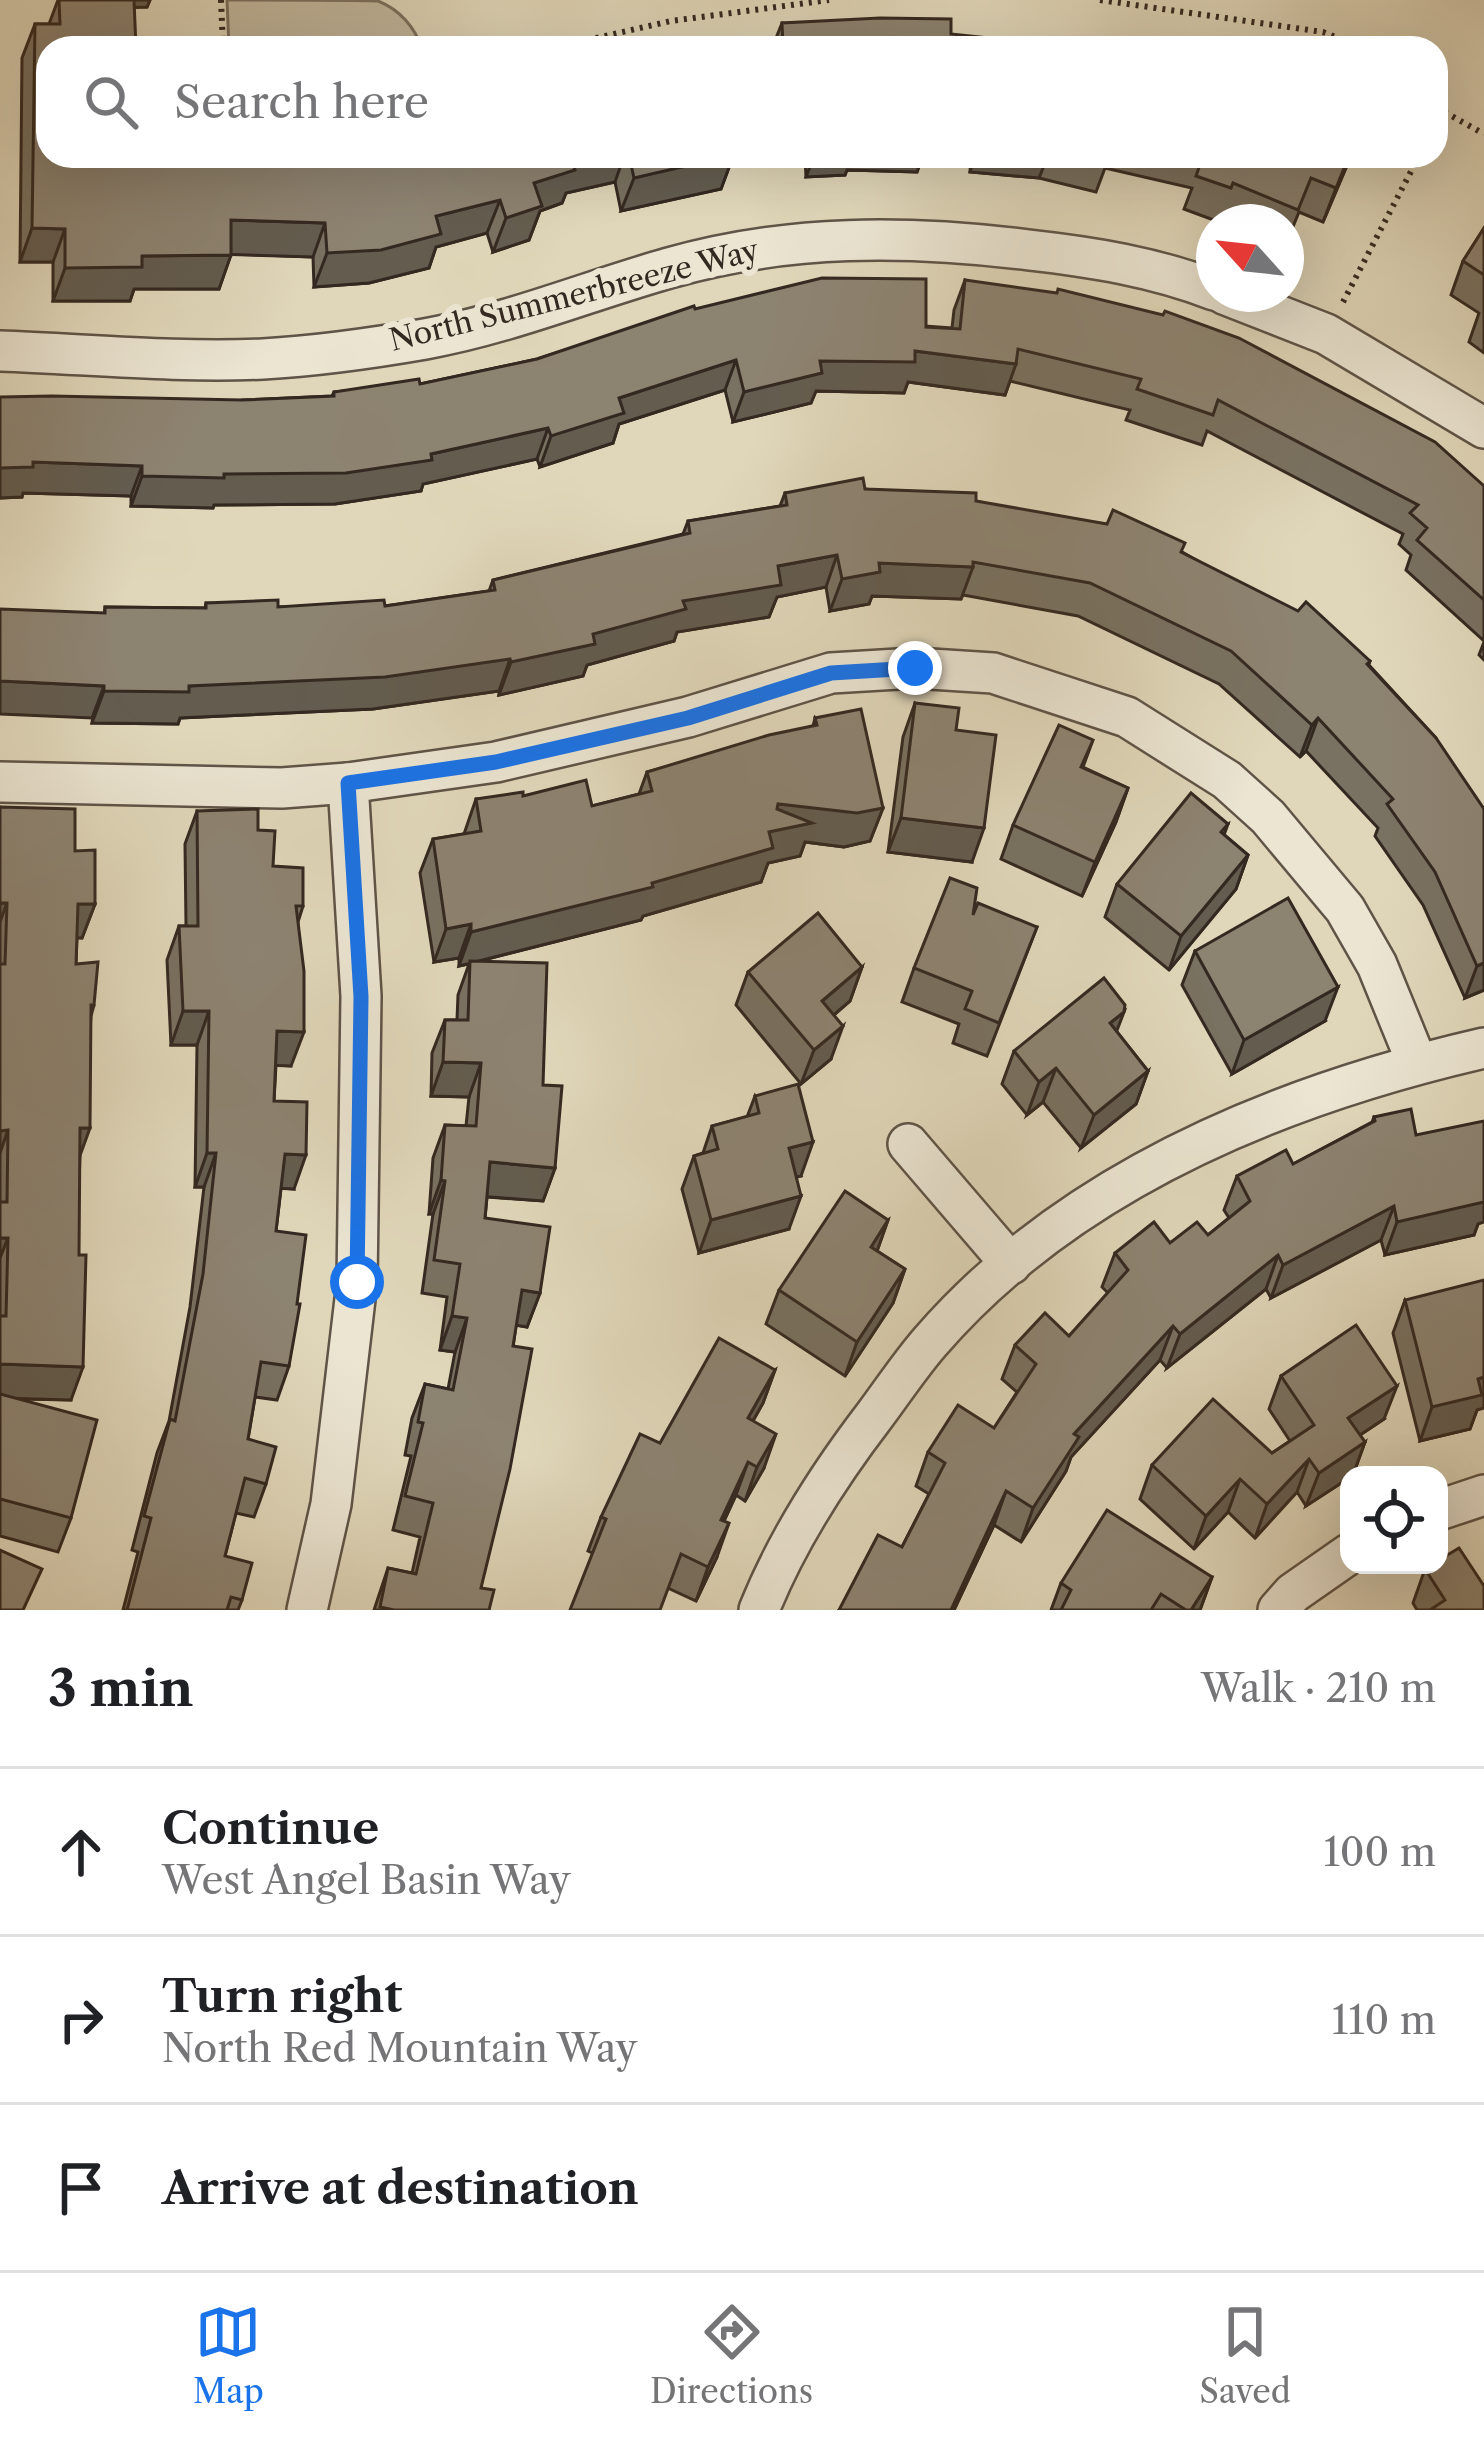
<!DOCTYPE html>
<html lang="en">
<head>
<meta charset="utf-8">
<style>
	:root { --surface:#fff; --page:#f2f2f2; --text:#202124; --muted:#757577; --line:#e0e0e0; --accent:#1a73e8 }
	body { margin:0; font-family:"Libre Caslon Text",serif; background:var(--page); color:var(--text) }
	.controls { position:absolute; right:36px; bottom:36px; display:grid; overflow:hidden; border-radius:24px; box-shadow:0 12px 48px #0002 }
	.controls button { width:108px; height:108px; display:grid; place-items:center; padding:0; border:0; border-bottom:3px solid var(--line); background:var(--surface); color:var(--text); font:60px sans-serif }
	.compass { position:absolute; left:1196px; top:204px; width:108px; height:108px; border-radius:50%; background:var(--surface); box-shadow:0 12px 48px #0002; rotate:297deg }
	.stop { position:absolute; width:36px; height:36px; margin:-27px; border:9px solid #1a73e8; border-radius:50%; background:#fff }
	.stop.end { background:#1a73e8; border-color:#fff; box-shadow:0 3px 12px #0008 }
	.list { margin:0; padding:0; list-style:none }
	h2 { display:flex; justify-content:space-between; align-items:center; height:156px; margin:0; padding:0 48px; font-size:51px }
	h2 small { font-size:39px; font-weight:400; color:var(--muted) }
	.list li { display:grid; grid-template-columns:78px 1fr auto; gap:36px; align-items:center; box-sizing:border-box; height:168px; padding:0 48px; border-top:3px solid var(--line) }
	.list b { display:block; font-size:45px; white-space:nowrap }
	.list p { margin:0; font-size:39px; white-space:nowrap; color:var(--muted) }
	.list em { font-size:39px; font-style:normal; color:var(--muted) }
	.icon { flex:none; width:66px; height:66px; fill:none; stroke:currentColor; stroke-width:2; stroke-linecap:round; stroke-linejoin:round }
	.map { position:relative; flex:none; width:1484px; height:1610px; overflow:hidden }
	.search { position:absolute; background:var(--surface); box-shadow:0 12px 48px #0002; left:36px; right:36px; top:36px; height:132px; display:flex; align-items:center; gap:30px; box-sizing:border-box; padding:0 42px; border-radius:36px; color:var(--muted); font-size:45px }
	.sheet { height:660px; background:var(--surface) }
	nav { display:flex; justify-content:space-around; align-items:center; box-sizing:border-box; height:168px; border-top:3px solid var(--line); background:var(--surface); font-size:33px; color:var(--muted) }
	nav a { display:grid; justify-items:center; gap:6px }
	nav .on { color:var(--accent) }
	.map>svg:first-child { display:block }
	.green { fill:#c3b9a0; stroke:#7c7160; stroke-width:3 }
	.lines { fill:none; stroke-linecap:round; stroke-linejoin:round }
	.street-casing { stroke:#5f5447; stroke-width:44 }
	.path { stroke:#342921; stroke-width:6; stroke-dasharray:3 6; stroke-linecap:butt }
	.street { stroke:#ebe5d2; stroke-width:39 }
	.wall { fill:#797161; stroke:#342921; stroke-width:3 }
	.shaded-wall { fill:#635c4f; stroke:#342921; stroke-width:3 }
	.building { fill:#8d8371; stroke:#342921; stroke-width:3 }
	.route { stroke:#1a73e8; stroke-width:15 }
	.labels { text-anchor:middle; dominant-baseline:central; stroke-width:12; stroke-linejoin:round; paint-order:stroke }
	.street-label { font-size:30px; fill:#342921; stroke:#ebe5d2 }
</style>
</head>
<body>
<div class="map">
<svg width="1484" height="1610" viewBox="0 0 1484 1610">
	<rect width="100%" height="100%" fill="#e0d7ba"/>
	<filter id="stains"><feTurbulence type="fractalNoise" baseFrequency=".00167" numOctaves="4"/><feColorMatrix values="0 0 0 0 .2 0 0 0 0 .09 0 0 0 0 .02 0 0 0 .5 -.17"/></filter>
	<radialGradient id="worn" r=".72"><stop offset=".6" stop-color="#630" stop-opacity="0"/><stop offset="1" stop-color="#630" stop-opacity=".3"/></radialGradient>
	<path class="green" d="M227,0C257,0 357,0 378,1C399,9 416,28 421,48H229Z"/>
	<g class="lines">
		<defs>
			<g id="street">
				<path d="M1224,294L1326,334L1484,428"/>
				<path d="M0,351C85,354 179,363 263,359C316,356 373,348 425,339C508,324 588,291 669,268C788,234 907,235 1029,250C1092,257 1154,267 1214,290"/>
				<path d="M0,782L282,788L348,783L496,762L688,717L831,673L915,668L993,673L1127,717L1227,780L1268,817L1345,909L1377,965L1417,1063"/>
				<path d="M908,1144L1011,1264"/>
				<path d="M1439,1510L1484,1495"/>
				<path d="M307,1610L331,1504L357,1282L361,996L348,783"/>
				<path d="M759,1610C787,1540 829,1475 875,1415C893,1391 910,1365 930,1342C1070,1180 1280,1095 1484,1048"/>
				<path d="M1278,1610L1293,1593L1349,1554"/>
			</g>
		</defs>
		<use href="#street" class="street-casing"/>
		<g class="path">
			<path d="M221,0L223,48"/>
			<path d="M1100,0L1323,32L1363,48"/>
			<path d="M552,48L671,21L829,0"/>
			<path d="M1436,97L1441,110L1484,134"/>
			<path d="M1436,121L1441,110"/>
			<path d="M1343,302L1419,156"/>
		</g>
		<use href="#street" class="street"/>
	</g>
	<g class="wall">
		<path d="M58,0H150L147,7H134L48,156H763L731,162L721,189L621,211L615,182L566,193L562,203L540,211L529,240L493,252L487,233L436,247L429,268L369,283L314,287L313,257L231,254L219,289H134L130,301H53V262H20L22,58L35,24H49Z"/>
		<path d="M782,23L951,34L772,48Z"/>
		<path d="M805,156H923L917,172L847,170L845,175L806,177Z"/>
		<path d="M971,156H1351L1323,222L1299,212L1286,244V222H1235L1221,216L1219,222L1184,209L1192,188L1105,168L1096,192L1039,178L970,172Z"/>
		<path d="M1484,228V353L1469,342L1479,313L1451,295L1463,261Z"/>
		<path d="M965,280L1484,486V641L1406,570L1411,555L1399,544L1403,534L1207,431L1202,445L1126,420L1130,410L1010,381L1005,395L908,382L904,393L816,391L811,403L733,422L725,390L619,424L613,443L540,467L537,459L423,484L421,491L335,504L214,505L213,508L131,506V496L23,493L22,497L0,498L242,400L332,396L334,392L420,384L537,359L695,309L952,328L954,310Z"/>
		<path d="M865,489L976,501L1182,552L1370,661L1369,665L1436,738L1484,990L1465,998L1423,905L1375,836L1378,828L1306,751L1300,757L1219,684L1078,616L963,595L961,599L872,596L869,604L830,611L826,587L777,597L769,617L677,632L674,641L587,665L583,676L499,695V691L373,709L180,718L178,724L92,723L105,607L205,608L206,603L278,607L385,606L489,591L493,580L683,534L688,521L780,506L785,493Z"/>
		<path d="M1484,642V660L1479,655Z"/>
		<path d="M915,703L956,730L972,862L888,852L903,737Z"/>
		<path d="M815,718L883,808L870,841L844,847L805,842L800,856L768,863L761,882L643,916L641,920L479,961L543,1085L555,1168L543,1201L487,1197L485,1218L540,1293L527,1327L516,1325L481,1588L489,1610H374L388,1568L412,1573L420,1537L393,1530L411,1456L405,1455L412,1418L425,1384L448,1389L455,1352L440,1350L447,1297L422,1293L433,1214H429L433,1158L445,1125L466,1126L469,1097L431,1096L432,1053L445,1020H457L458,995L469,964L459,966V958L434,962L420,873L433,839L464,834L476,799L523,796L592,806L639,794L647,772L813,726Z"/>
		<path d="M1093,740L1083,767L1128,788L1116,822L1082,896L1001,859L1013,825Z"/>
		<path d="M0,807L75,851L95,904L82,938H77L76,964L94,1005L91,1016L80,1155L71,1400L18,1399L71,1518L58,1552L0,1536Z"/>
		<path d="M197,811L258,830L273,866L303,906L298,922L291,1066L276,1065L274,1101L294,1189L281,1188L276,1231L289,1366L277,1400L255,1397L248,1439L266,1484L254,1517L236,1513L225,1556L242,1600L238,1610H123L138,1552L132,1550L157,1453L169,1421L190,1307L204,1187H195L197,1045H171L167,960L179,926H186L185,844Z"/>
		<path d="M1228,824L1224,835L1248,855L1236,889L1169,970L1105,917L1117,884Z"/>
		<path d="M973,915L1037,927L987,1056L953,1043L959,1024L902,1002L914,968Z"/>
		<path d="M1195,951L1325,1021L1232,1074L1182,985Z"/>
		<path d="M862,967L850,1001L834,1015L831,1059L801,1084L736,1005L748,972Z"/>
		<path d="M1117,1032L1148,1071L1136,1104L1081,1148L1043,1102L1027,1115L1002,1084L1014,1051Z"/>
		<path d="M755,1096L801,1176L796,1177L789,1229L699,1253L682,1189L694,1156L703,1153L712,1126L747,1117Z"/>
		<path d="M1374,1117L1416,1135L1478,1224L1474,1235L1385,1255L1381,1240L1271,1298L1266,1289L1167,1368L1160,1360L1071,1457L1066,1471L1021,1542L994,1525L954,1610H839L902,1547L929,1494L916,1486L928,1452L994,1428L1017,1392L1002,1379L1015,1345L1069,1336L1108,1293L1102,1287L1115,1253L1208,1235L1229,1218L1224,1210L1237,1176L1293,1164L1372,1122Z"/>
		<path d="M888,1220L877,1251L905,1269L893,1303L845,1376L766,1324L779,1290Z"/>
		<path d="M1405,1300L1477,1410L1470,1429L1420,1441L1393,1333Z"/>
		<path d="M775,1370L763,1403L753,1421L764,1468L745,1501L736,1495L724,1521L717,1557L696,1601L588,1551L601,1517L660,1443Z"/>
		<path d="M1281,1376L1384,1419L1360,1435L1365,1442L1353,1475H1349V1478L1306,1506L1297,1492L1255,1538L1228,1512L1194,1549L1140,1499L1152,1465L1272,1453L1290,1441L1269,1409Z"/>
		<path d="M1425,1569L1484,1610H1417L1413,1603Z"/>
		<path d="M1212,1577L1200,1610H1051L1061,1583Z"/>
	</g>
	<g class="shaded-wall">
		<path d="M123,0H150L147,7L120,8Z"/>
		<path d="M593,156H624L615,182L566,193L562,203L540,211L529,240L493,252L506,218L534,183L572,161Z"/>
		<path d="M720,156H763L731,162L721,189L621,211L634,178Z"/>
		<path d="M814,156H923L917,172L847,170L845,175L806,177Z"/>
		<path d="M975,156H1048L1039,178L970,172Z"/>
		<path d="M1349,156H1351L1323,222L1336,188Z"/>
		<path d="M500,200L487,233L436,247L429,268L369,283L314,287L327,253L436,216Z"/>
		<path d="M231,220L325,223L313,257L218,254Z"/>
		<path d="M32,228L65,229L53,262H20Z"/>
		<path d="M231,255L219,289H134L130,301H53L65,268L142,256Z"/>
		<path d="M915,351L1016,364L1005,395L908,382L904,393L816,391L811,403L733,422L744,392L820,361Z"/>
		<path d="M736,360L725,390L619,424L613,443L540,467L551,436L619,398Z"/>
		<path d="M548,428L537,459L423,484L421,491L335,504L214,505L213,508L131,506L142,476L224,474L431,454Z"/>
		<path d="M33,462L142,466L131,496L23,493L22,497L0,498V468Z"/>
		<path d="M837,555L826,587L777,597L769,617L677,632L674,641L587,665L583,676L499,695L511,662L778,566Z"/>
		<path d="M879,563L973,567L961,599L872,596L869,604L830,611L842,579Z"/>
		<path d="M510,659L499,691L373,709L180,718L178,724L92,723L104,691L189,686Z"/>
		<path d="M0,681L104,686L92,718L0,714Z"/>
		<path d="M1318,718L1306,751L1300,757L1312,725Z"/>
		<path d="M1128,788L1116,822L1082,896L1095,862Z"/>
		<path d="M778,804L883,808L870,841L844,847L805,842L800,856L768,863L761,882L643,916L641,920L459,966L471,932Z"/>
		<path d="M901,818L984,828L972,862L888,852Z"/>
		<path d="M1248,855L1236,889L1169,970L1181,936Z"/>
		<path d="M0,903H7L0,922Z"/>
		<path d="M78,904H95L82,938L66,937Z"/>
		<path d="M471,924L459,958L434,962L446,929Z"/>
		<path d="M1484,963V990L1465,998L1477,966Z"/>
		<path d="M862,967L850,1001L810,1035L822,1001Z"/>
		<path d="M1338,987L1325,1021L1232,1074L1244,1040Z"/>
		<path d="M183,1011H209L197,1045H171Z"/>
		<path d="M1124,1012L1111,1046L1110,1023Z"/>
		<path d="M843,1026L831,1059L801,1084L814,1050Z"/>
		<path d="M277,1031L304,1032L291,1066L265,1065Z"/>
		<path d="M443,1062L481,1063L469,1097L431,1096Z"/>
		<path d="M1056,1068L1043,1102L1027,1115L1039,1082Z"/>
		<path d="M1148,1071L1136,1104L1081,1148L1094,1115Z"/>
		<path d="M80,1128H90L78,1161Z"/>
		<path d="M8,1130L0,1153V1131Z"/>
		<path d="M813,1142L801,1176L777,1182L789,1148Z"/>
		<path d="M207,1153H216L204,1187H195Z"/>
		<path d="M285,1154L306,1155L294,1189L273,1188Z"/>
		<path d="M490,1162L555,1168L543,1201L478,1196Z"/>
		<path d="M441,1180L445,1181L433,1214H429Z"/>
		<path d="M1484,1191V1222L1478,1224L1474,1235L1385,1255L1397,1222Z"/>
		<path d="M801,1196L789,1229L699,1253L711,1220Z"/>
		<path d="M1394,1206L1381,1240L1271,1298L1283,1265Z"/>
		<path d="M888,1220L876,1254L871,1247Z"/>
		<path d="M0,1238H8L0,1258Z"/>
		<path d="M1278,1255L1266,1289L1167,1368L1180,1334Z"/>
		<path d="M905,1269L893,1303L845,1376L857,1342Z"/>
		<path d="M522,1290L540,1293L527,1327L509,1324Z"/>
		<path d="M452,1316L467,1318L455,1352L440,1350Z"/>
		<path d="M1173,1326L1160,1360L1071,1457L1066,1471L1021,1542L1033,1508L1074,1434Z"/>
		<path d="M0,1364L83,1367L71,1400L0,1398Z"/>
		<path d="M775,1370L763,1403L735,1452L748,1418Z"/>
		<path d="M1484,1377V1408L1477,1410L1470,1429L1420,1441L1432,1407L1478,1379Z"/>
		<path d="M1397,1386L1384,1419L1336,1451L1348,1418Z"/>
		<path d="M776,1434L764,1468L745,1501L757,1467Z"/>
		<path d="M1365,1442L1353,1475H1349V1478L1306,1506L1319,1473Z"/>
		<path d="M1309,1459L1297,1492L1255,1538L1267,1504Z"/>
		<path d="M748,1462L736,1495L709,1553L721,1520Z"/>
		<path d="M1240,1479L1228,1512L1194,1549L1206,1516Z"/>
		<path d="M1006,1491L994,1525L954,1610H951Z"/>
		<path d="M729,1523L717,1557L696,1601L708,1567Z"/>
		<path d="M1212,1577L1200,1610H1191Z"/>
	</g>
	<g class="building">
		<path d="M59,0H134L136,48H48V156H593L572,161L575,170L534,183L542,206L506,218L500,200L436,216L441,234L381,250L327,253L325,223L231,220V255L142,256V267L65,268V229L32,228L35,24H60Z"/>
		<path d="M880,18L951,19V34L1084,48H773L783,46L782,23Z"/>
		<path d="M629,156H730L634,178Z"/>
		<path d="M1203,156H1349L1336,188L1311,178L1298,210L1233,183L1231,188L1196,176Z"/>
		<path d="M1484,228V275L1463,261Z"/>
		<path d="M822,278L926,279V327L960,329L965,280L1057,293L1058,289L1163,315L1165,311L1239,338L1435,442L1484,486V600L1417,540L1427,528L1410,513L1418,505L1218,400L1213,415L1137,389L1141,379L1018,349L1016,364L915,351V362L820,361L822,373L744,392L736,360L619,398L624,413L551,436L548,428L431,454L432,460L346,473L224,474V478L142,476V466L33,462V467L0,468V397L52,396L242,400L334,396V392L419,379L420,384L537,359L694,306L695,309Z"/>
		<path d="M863,478L865,489L976,493V501L1107,524L1113,510L1185,543L1181,552L1298,611L1306,602L1370,661L1367,664L1436,738L1484,809V963L1477,966L1435,872L1387,804L1393,799L1318,718L1312,725L1231,651L1090,583L973,562V567L879,563L880,572L842,579L837,555L778,566L781,585L683,601L686,609L593,634L595,644L511,662L510,659L385,677L189,686V692L104,691V686L0,681V609L105,613V607L206,608V603L278,600V607L384,600L385,606L495,590L493,580L690,533L688,521L787,505L785,493Z"/>
		<path d="M915,703L959,708L956,730L996,735L984,828L901,818Z"/>
		<path d="M861,709L883,808L857,813L778,804L777,809L812,823L769,832L773,848L652,883L653,887L471,932V924L446,929L433,839L481,831L476,799L523,792V796L586,780L592,806L652,791L647,772L769,735L817,725L815,718Z"/>
		<path d="M1059,725L1093,740L1081,767L1128,788L1095,862L1013,825Z"/>
		<path d="M1191,793L1228,824L1221,832L1248,855L1181,936L1117,884Z"/>
		<path d="M0,807L75,809V851L95,850V904H78L76,964L98,962L94,1005H91L90,1128H80L79,1255H86L83,1367L0,1364V1316H6L8,1238H0V1202H7L8,1130L0,1131V964H5L7,903H0Z"/>
		<path d="M258,809V830L275,831L273,866L303,868V906H296L304,971V1032L277,1031L274,1101L307,1102L306,1155L285,1154L276,1231L306,1235L297,1304H300L289,1366L261,1362L248,1439L276,1447L266,1484L245,1478L225,1556L252,1563L242,1600L231,1597L227,1610H127L151,1518L144,1516L170,1419L175,1421L203,1274L216,1153H207L209,1011H183L179,926H198L197,811Z"/>
		<path d="M950,878L977,888L973,915L978,903L1037,927L999,1023L965,1009L972,991L914,968Z"/>
		<path d="M1288,898L1338,987L1244,1040L1195,951Z"/>
		<path d="M818,913L862,967L822,1001L843,1026L814,1050L748,972Z"/>
		<path d="M470,961L547,963L543,1085L562,1086L555,1168L490,1162L485,1218L550,1227L540,1293L522,1290L513,1346L532,1349L510,1469L481,1588L494,1590L489,1610H394L380,1607L388,1568L416,1574L433,1503L405,1496L423,1423L418,1422L425,1384L453,1390L467,1318L452,1316L460,1264L434,1260L445,1181L441,1180L445,1125L476,1126L481,1063L443,1062L445,1020H468Z"/>
		<path d="M1104,978L1125,1005L1124,1012L1110,1023L1148,1071L1094,1115L1056,1068L1039,1082L1014,1051Z"/>
		<path d="M798,1084L813,1142L789,1148L801,1196L711,1220L694,1156L718,1149L712,1126L759,1113L755,1096Z"/>
		<path d="M1411,1109L1416,1135L1484,1121V1202L1397,1222L1394,1206L1283,1265L1278,1255L1180,1334L1173,1326L1074,1434L1079,1437L1033,1508L1006,1491L951,1610H839L878,1535L902,1547L945,1463L928,1452L958,1405L994,1428L1036,1364L1015,1345L1045,1313L1069,1336L1128,1270L1115,1253L1154,1222L1170,1243L1197,1222L1208,1235L1250,1201L1237,1176L1286,1150L1293,1164L1375,1121L1374,1117Z"/>
		<path d="M845,1191L888,1220L871,1247L905,1269L857,1342L779,1290Z"/>
		<path d="M1484,1280V1377L1478,1379L1482,1395L1432,1407L1405,1300Z"/>
		<path d="M1356,1325L1397,1386L1348,1418L1365,1442L1319,1473L1309,1459L1267,1504L1240,1479L1206,1516L1152,1465L1213,1399L1272,1453L1314,1425L1281,1376Z"/>
		<path d="M719,1338L775,1370L748,1418L776,1434L757,1467L748,1462L721,1520L729,1523L708,1567L681,1554L660,1610H570L606,1519L601,1517L640,1434L660,1443Z"/>
		<path d="M0,1394L97,1420L71,1518L0,1499Z"/>
		<path d="M1107,1510L1212,1577L1191,1610H1186L1161,1594L1151,1610H1061L1071,1590L1061,1583Z"/>
		<path d="M1459,1548L1484,1586V1610H1430L1445,1600L1425,1569L1432,1565H1439V1560Z"/>
		<path d="M0,1550L42,1569L23,1610H0Z"/>
	</g>
	<g class="lines">
		<path class="route" d="M357,1282L361,997L348,783L496,762L688,718L831,673L915,668"/>
	</g>
	<g class="labels">
		<g class="street-label">
			<text transform="translate(574 295) rotate(-14)">North Summerbreeze Way</text>
		</g>
	</g>
	<rect width="100%" height="100%" filter="url(#stains)"/>
	<rect width="100%" height="100%" fill="url(#worn)"/>
</svg>
<div class="controls">
<button><svg class="icon" aria-label="locate" viewBox="0 0 24 24"><circle cx="12" cy="12" r="6"/><path d="M12 2v4M12 18v4M2 12h4M18 12h4"/></svg></button>
</div>
<svg class="compass" viewBox="-18 -18 36 36"><path d="M0-13l5 13h-10z" fill="#e53935"/><path d="M0 13l5-13h-10z" fill="#757577"/></svg>
<div class="stop" style="left:357px;top:1282px"></div>
<div class="stop end" style="left:915px;top:668px"></div>
<div class="search"><svg class="icon" aria-label="search" viewBox="0 0 24 24"><circle cx="10" cy="10" r="6"/><path d="M15 15l6 6"/></svg>Search here</div>
</div>
<section class="sheet">
<h2>3 min<small>Walk · 210 m</small></h2>
<ul class="list">
<li><svg class="icon" aria-label="ahead" viewBox="0 0 24 24"><path d="M12 20V5M6 11l6-6 6 6"/></svg><div><b>Continue</b><p>West Angel Basin Way</p></div><em>100 m</em></li>
<li><svg class="icon" aria-label="right" viewBox="0 0 24 24"><path d="M7 20v-9h11M14 6l5 5-5 5"/></svg><div><b>Turn right</b><p>North Red Mountain Way</p></div><em>110 m</em></li>
<li><svg class="icon" aria-label="arrive" viewBox="0 0 24 24"><path d="M6 21V4h12l-3 4 3 4H6"/></svg><div><b>Arrive at destination</b></div></li>
</ul>
</section>
<nav>
<a class="on"><svg class="icon" aria-label="map" viewBox="0 0 24 24"><path d="M3 6l6-2 6 2 6-2v14l-6 2-6-2-6 2zM9 4v14M15 6v14"/></svg>Map</a>
<a><svg class="icon" aria-label="directions" viewBox="0 0 24 24"><path d="M12 3l9 9-9 9-9-9zM9 14v-3h6M13 9l2 2-2 2"/></svg>Directions</a>
<a><svg class="icon" aria-label="saved" viewBox="0 0 24 24"><path d="M7 4h10v16l-5-4-5 4z"/></svg>Saved</a>
</nav>
</body>
</html>
